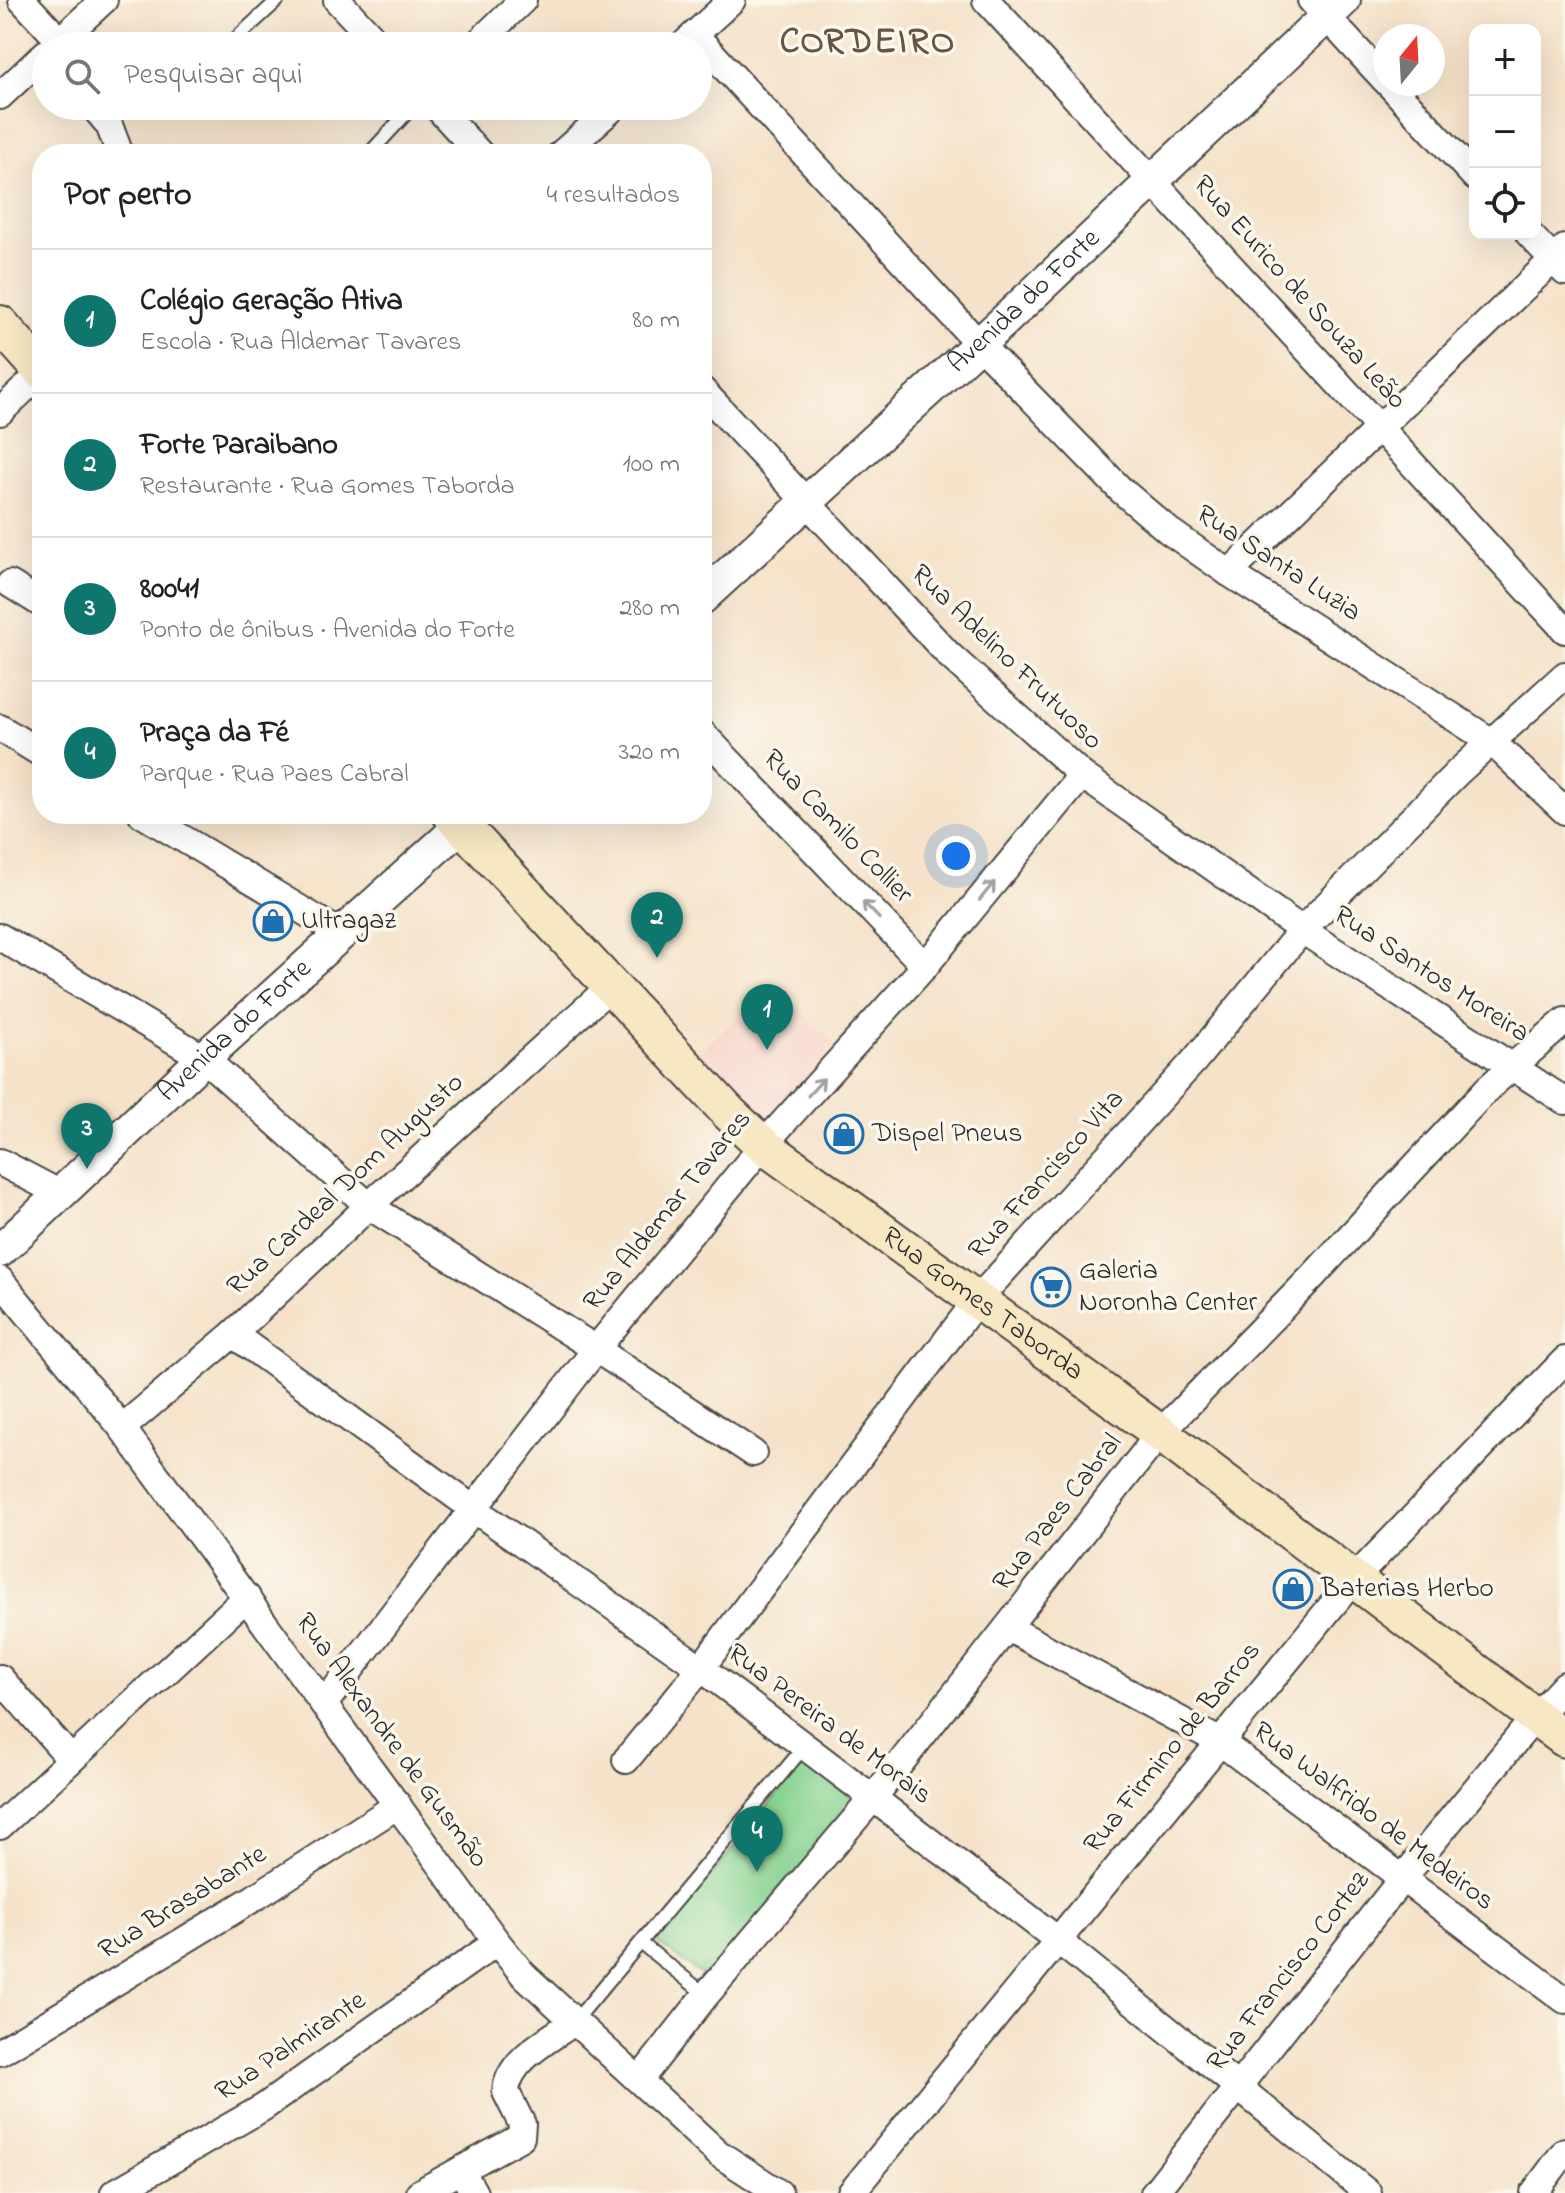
<!DOCTYPE html>
<html lang="pt">
<head>
<meta charset="utf-8">
<style>
	:root { --surface:#fff; --page:#f2f2f2; --text:#222; --muted:#767676; --line:#e0e0e0; --accent:#0f766e }
	body { margin:0; font-family:"Indie Flower",sans-serif; background:var(--page); color:var(--text) }
	.controls { position:absolute; right:24px; top:24px; display:grid; overflow:hidden; border-radius:16px; box-shadow:0 8px 32px #0002 }
	.controls button { width:72px; height:72px; display:grid; place-items:center; padding:0; border:0; border-bottom:2px solid var(--line); background:var(--surface); color:var(--text); font:40px sans-serif }
	.compass { position:absolute; left:1373px; top:24px; width:72px; height:72px; border-radius:50%; background:var(--surface); box-shadow:0 8px 32px #0002; rotate:18deg }
	.you { position:absolute; left:956px; top:856px; width:28px; height:28px; margin:-20px; border:6px solid #fff; border-radius:50%; background:#1a73e8; box-shadow:0 0 0 12px #1a73e833 }
	.badge { display:grid; place-items:center; width:52px; height:52px; border-radius:50%; background:var(--accent); color:#fff; font-size:26px; font-weight:700 }
	.pin { position:absolute; translate:-50% -66px; filter:drop-shadow(0 2px 4px #0008) }
	.pin::after { content:''; position:absolute; top:42px; width:28px; height:24px; background:inherit; clip-path:polygon(0 0,100% 0,50% 100%) }
	.list { margin:0; padding:0; list-style:none }
	h2 { display:flex; justify-content:space-between; align-items:center; height:104px; margin:0; padding:0 32px; font-size:34px }
	h2 small { font-size:26px; font-weight:400; color:var(--muted) }
	.list li { display:grid; grid-template-columns:52px 1fr auto; gap:24px; align-items:center; box-sizing:border-box; height:144px; padding:0 32px; border-top:2px solid var(--line) }
	.list b { display:block; font-size:30px; white-space:nowrap }
	.list p { margin:0; font-size:26px; white-space:nowrap; color:var(--muted) }
	.list em { font-size:26px; font-style:normal; color:var(--muted) }
	.icon { flex:none; width:44px; height:44px; fill:none; stroke:currentColor; stroke-width:2; stroke-linecap:round; stroke-linejoin:round }
	.map { position:relative; flex:none; width:1565px; height:2193px; overflow:hidden }
	.search { position:absolute; background:var(--surface); box-shadow:0 8px 32px #0002; left:32px; top:32px; width:680px; height:88px; display:flex; align-items:center; gap:20px; box-sizing:border-box; padding:0 28px; border-radius:44px; color:var(--muted); font-size:30px }
	.panel { position:absolute; background:var(--surface); box-shadow:0 8px 32px #0002; left:32px; top:144px; width:680px; height:680px; border-radius:32px }
	.map>svg:first-child { display:block }
	.built { fill:#f7d1c7 }
	.park { fill:#87d391; stroke:#597f5e; stroke-width:2 }
	.lines { fill:none; stroke-linecap:round; stroke-linejoin:round }
	.service-casing { stroke:#494643; stroke-width:16 }
	.minor-casing { stroke:#494643; stroke-width:30 }
	.tertiary-casing { stroke:#494643; stroke-width:36 }
	.secondary-casing { stroke:#494643; stroke-width:40 }
	.service { stroke:#fff; stroke-width:12 }
	.minor { stroke:#fff; stroke-width:26 }
	.tertiary { stroke:#fff; stroke-width:32 }
	.secondary { stroke:#f7e8c3; stroke-width:36 }
	.oneway { stroke:#a0a0a0 }
	.labels { text-anchor:middle; dominant-baseline:central; stroke-width:7; stroke-linejoin:round; paint-order:stroke }
	.street-label { font-size:28px; fill:#2b2b2b; stroke:#fbf7ec }
	.poi-label { font-size:28px; fill:#2b2b2b; stroke:#fbf7ec; text-anchor:start }
	.district-label { font-size:36px; font-weight:bold; letter-spacing:2px; fill:#665444; stroke:#fbf7ec }
</style>
</head>
<body>
<div class="map">
<svg width="1565" height="2193" viewBox="0 0 1565 2193">
	<rect width="100%" height="100%" fill="#fbf7ec"/>
	<filter id="ink" filterUnits="userSpaceOnUse"><feTurbulence type="fractalNoise" baseFrequency=".0125" numOctaves="2"/><feDisplacementMap in="SourceGraphic" scale="16" xChannelSelector="R" yChannelSelector="G"/><feConvolveMatrix kernelMatrix="1 2 1 2 8 2 1 2 1" color-interpolation-filters="sRGB"/></filter>
	<filter id="wash" filterUnits="userSpaceOnUse"><feTurbulence type="fractalNoise" baseFrequency=".006" numOctaves="4" result="noise"/><feDisplacementMap in="SourceGraphic" scale="32" xChannelSelector="R" yChannelSelector="G"/><feGaussianBlur stdDeviation="1.8" result="paint"/><feColorMatrix in="noise" values="0 0 0 0 0 0 0 0 0 0 0 0 0 0 0 0 0 1.4 0 .05"/><feComposite in="paint" operator="in"/></filter>
	<g filter="url(#wash)">
		<rect width="100%" height="100%" fill="#f5e2c8"/>
		<path class="built" d="M775,985L836,1045L773,1115L765,1116H759L696,1054Z"/>
		<path class="park" d="M805,1760L859,1802L711,1982L656,1942Z"/>
	</g>
	<g filter="url(#ink)">
		<g class="lines">
			<defs>
				<g id="service">
					<path d="M228,46L278,0"/>
					<path d="M369,154L413,106"/>
					<path d="M642,1944L706,1995"/>
					<path d="M575,2021L804,1747"/>
				</g>
				<g id="minor">
					<path d="M22,0L60,41"/>
					<path d="M337,0L380,46"/>
					<path d="M986,0L1565,630"/>
					<path d="M1311,0L1385,80"/>
					<path d="M695,35L978,343L1121,490L1169,531L1229,573L1492,742L1565,811"/>
					<path d="M54,46L104,0"/>
					<path d="M475,46L523,0"/>
					<path d="M682,46L732,0"/>
					<path d="M1389,84L1475,177"/>
					<path d="M0,96L46,53"/>
					<path d="M93,106L109,125L120,154"/>
					<path d="M436,106L480,154"/>
					<path d="M561,154L615,106"/>
					<path d="M1529,234L1565,272"/>
					<path d="M702,390L949,655L1082,775L1302,930L1565,1101"/>
					<path d="M0,412L42,372"/>
					<path d="M1229,573L1565,248"/>
					<path d="M10,584L42,604"/>
					<path d="M0,728L42,754"/>
					<path d="M702,733L925,966"/>
					<path d="M142,814L340,933"/>
					<path d="M0,937L204,1058L369,1206L596,1349L753,1453"/>
					<path d="M0,1162L61,1194"/>
					<path d="M0,1280L122,1428L497,1942L523,1974L719,2154L779,2193"/>
					<path d="M233,1334L475,1510L701,1668L873,1798L1059,1941L1368,2193"/>
					<path d="M122,1428L233,1334L374,1201L611,986"/>
					<path d="M1008,1628L1219,1741L1565,2000"/>
					<path d="M0,1678L70,1758"/>
					<path d="M324,1704L596,1349L763,1145L925,966L1082,775"/>
					<path d="M626,1760L701,1668L977,1300L1194,1061L1302,930L1457,773L1565,675"/>
					<path d="M0,1826L247,1597"/>
					<path d="M0,2052L254,1898L398,1805"/>
					<path d="M640,2079L706,1995L873,1798L1160,1433L1312,1277L1488,1088L1565,1021"/>
					<path d="M461,2170L474,2193"/>
					<path d="M114,2193L264,2107L497,1942"/>
					<path d="M419,2193L521,2137L522,2124L506,2092C508,2059 551,2039 575,2021"/>
					<path d="M851,2193L1353,1580L1565,1360"/>
					<path d="M1154,2193L1402,1879L1535,1717L1565,1685"/>
					<path d="M1534,2193L1565,2151"/>
				</g>
				<g id="tertiary">
					<path id="s1" d="M702,598L1003,322L1344,0"/>
					<path id="s2" d="M0,1251L204,1058L474,814"/>
				</g>
				<g id="secondary">
					<path d="M0,324L42,371"/>
					<path id="s3" d="M451,814L729,1113L763,1145L1160,1433L1565,1739"/>
				</g>
			</defs>
			<use href="#service" class="service-casing"/>
			<use href="#minor" class="minor-casing"/>
			<use href="#tertiary" class="tertiary-casing"/>
			<use href="#secondary" class="secondary-casing"/>
			<use href="#service" class="service"/>
			<use href="#minor" class="minor"/>
			<use href="#tertiary" class="tertiary"/>
			<use href="#secondary" class="secondary"/>
		</g>
		<defs><path id="oneway-shaft" d="M-6 0H5M1.5-3L5.5 0L1.5 3" fill="none" stroke-width="1.6" stroke-linecap="round" stroke-linejoin="round" transform="scale(2)"/></defs>
		<g class="oneway">
			<use href="#oneway-shaft" transform="translate(987 891) rotate(-51)"/>
			<use href="#oneway-shaft" transform="translate(871 910) rotate(-134)"/>
			<use href="#oneway-shaft" transform="translate(816 1087) rotate(-48)"/>
		</g>
	</g>
	<defs>
		<symbol id="shop-ring" viewBox="-11 -11 22 22"><circle r="9.5" fill="#fbf7ec" stroke="#1f6fb2" stroke-width="1.5"/><path d="M-5-2.5h2.3a2.7 3.5 0 0 1 5.4 0H5L5.5 6h-11ZM-1.5-2.5h3a1.5 2.3 0 0 0-3 0Z" fill="#1f6fb2"/></symbol>
		<symbol id="supermarket-ring" viewBox="-11 -11 22 22"><circle r="9.5" fill="#fbf7ec" stroke="#1f6fb2" stroke-width="1.5"/><path d="M-6-5.5h2.5l.6 2H6L4.5 2H-2.5L-4.4-4H-6ZM-1.5 3.2a1.3 1.3 0 1 0 .1 0ZM3 3.2a1.3 1.3 0 1 0 .1 0Z" fill="#1f6fb2"/></symbol>
	</defs>
	<g fill-rule="evenodd">
		<use href="#shop-ring" x="251" y="899" width="44" height="44"/>
		<use href="#shop-ring" x="822" y="1112" width="44" height="44"/>
		<use href="#supermarket-ring" x="1029" y="1265" width="44" height="44"/>
		<use href="#shop-ring" x="1271" y="1567" width="44" height="44"/>
	</g>
	<g class="labels">
		<g class="street-label">
			<text transform="translate(1299 293) rotate(48)">Rua Eurico de Souza Leão</text>
			<text stroke="none"><textPath href="#s1" startOffset="438">Avenida do Forte</textPath></text>
			<text transform="translate(1278 564) rotate(33)">Rua Santa Luzia</text>
			<text transform="translate(1006 658) rotate(44)">Rua Adelino Frutuoso</text>
			<text transform="translate(837 827) rotate(46)">Rua Camilo Collier</text>
			<text transform="translate(1431 975) rotate(33)">Rua Santos Moreira</text>
			<text stroke="none"><textPath href="#s2" startOffset="322">Avenida do Forte</textPath></text>
			<text transform="translate(1047 1175) rotate(-48)">Rua Francisco Vita</text>
			<text transform="translate(346 1185) rotate(-43)">Rua Cardeal Dom Augusto</text>
			<text transform="translate(668 1211) rotate(-51)">Rua Aldemar Tavares</text>
			<text stroke="none"><textPath href="#s3" startOffset="726">Rua Gomes Taborda</textPath></text>
			<text transform="translate(1058 1513) rotate(-52)">Rua Paes Cabral</text>
			<text transform="translate(829 1725) rotate(37)">Rua Pereira de Morais</text>
			<text transform="translate(391 1741) rotate(54)">Rua Alexandre de Gusmão</text>
			<text transform="translate(1173 1748) rotate(-51)">Rua Firmino de Barros</text>
			<text transform="translate(1373 1817) rotate(37)">Rua Walfrido de Medeiros</text>
			<text transform="translate(183 1903) rotate(-32)">Rua Brasabante</text>
			<text transform="translate(1289 1972) rotate(-52)">Rua Francisco Cortez</text>
			<text transform="translate(291 2047) rotate(-34)">Rua Palmirante</text>
		</g>
		<g class="poi-label">
			<text x="301" y="921">Ultragaz</text>
			<text x="872" y="1134">Dispel Pneus</text>
			<text x="1079" y="1271">Galeria<tspan x="1079" dy="32">Noronha Center</tspan></text>
			<text x="1321" y="1589">Baterias Herbo</text>
		</g>
		<g class="district-label">
			<text x="868" y="43">CORDEIRO</text>
		</g>
	</g>
</svg>
<div class="controls">
<button>+</button>
<button>−</button>
<button><svg class="icon" aria-label="locate" viewBox="0 0 24 24"><circle cx="12" cy="12" r="6"/><path d="M12 2v4M12 18v4M2 12h4M18 12h4"/></svg></button>
</div>
<svg class="compass" viewBox="-18 -18 36 36"><path d="M0-13l5 13h-10z" fill="#e53935"/><path d="M0 13l5-13h-10z" fill="#767676"/></svg>
<div class="you"></div>
<div class="pin badge" style="left:767px;top:1050px">1</div>
<div class="pin badge" style="left:657px;top:958px">2</div>
<div class="pin badge" style="left:87px;top:1169px">3</div>
<div class="pin badge" style="left:757px;top:1872px">4</div>
<div class="search"><svg class="icon" aria-label="search" viewBox="0 0 24 24"><circle cx="10" cy="10" r="6"/><path d="M15 15l6 6"/></svg>Pesquisar aqui</div>
<section class="panel">
<h2>Por perto<small>4 resultados</small></h2>
<ul class="list">
<li><span class="badge">1</span><div><b>Colégio Geração Ativa</b><p>Escola · Rua Aldemar Tavares</p></div><em>80 m</em></li>
<li><span class="badge">2</span><div><b>Forte Paraibano</b><p>Restaurante · Rua Gomes Taborda</p></div><em>100 m</em></li>
<li><span class="badge">3</span><div><b>80041</b><p>Ponto de ônibus · Avenida do Forte</p></div><em>280 m</em></li>
<li><span class="badge">4</span><div><b>Praça da Fé</b><p>Parque · Rua Paes Cabral</p></div><em>320 m</em></li>
</ul>
</section>
</div>
</body>
</html>
